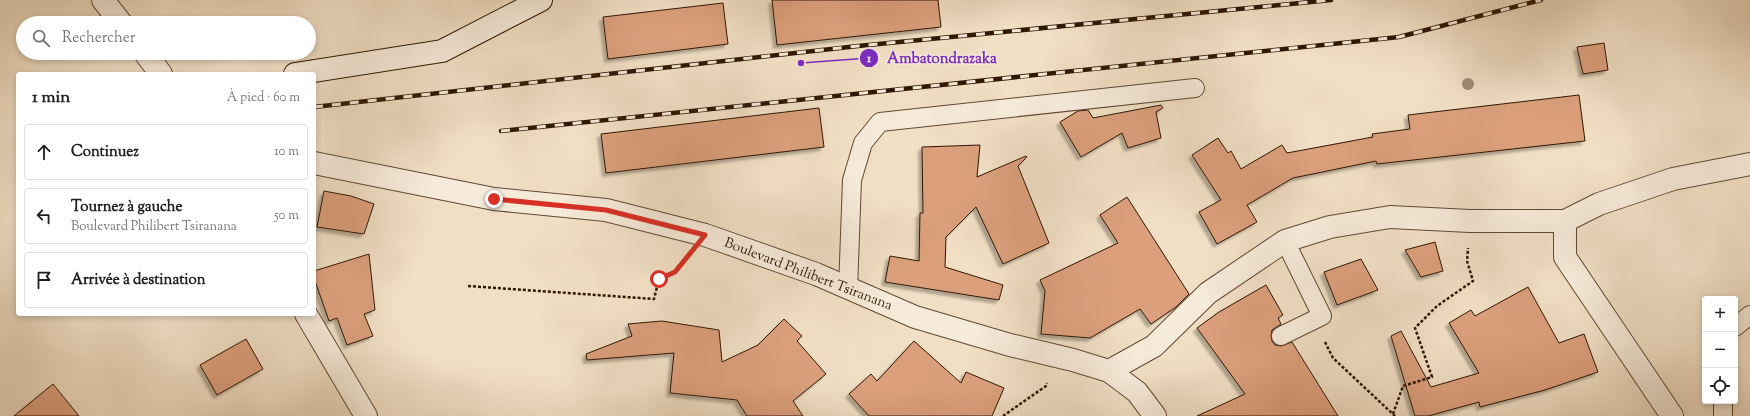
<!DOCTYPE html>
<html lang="fr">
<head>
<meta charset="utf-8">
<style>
	:root { --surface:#fff; --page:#f2f2f2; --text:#202124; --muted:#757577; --line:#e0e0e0 }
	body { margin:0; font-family:"Sorts Mill Goudy",serif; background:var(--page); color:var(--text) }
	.controls { position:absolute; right:12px; bottom:12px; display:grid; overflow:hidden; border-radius:4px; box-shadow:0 2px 6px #0003 }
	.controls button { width:36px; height:36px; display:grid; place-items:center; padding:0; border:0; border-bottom:1px solid var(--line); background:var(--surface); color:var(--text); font:20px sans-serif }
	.stop { position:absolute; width:12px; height:12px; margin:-9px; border:3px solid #d93025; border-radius:50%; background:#fff }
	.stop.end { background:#d93025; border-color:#fff; box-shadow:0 1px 4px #0008 }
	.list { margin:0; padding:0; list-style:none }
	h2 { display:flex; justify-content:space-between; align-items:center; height:52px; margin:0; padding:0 16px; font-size:17px }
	h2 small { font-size:13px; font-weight:400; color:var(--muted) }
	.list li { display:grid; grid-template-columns:26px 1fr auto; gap:12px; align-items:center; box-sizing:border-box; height:56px; margin:0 8px 8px; padding:0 8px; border:1px solid var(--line); border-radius:4px }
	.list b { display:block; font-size:15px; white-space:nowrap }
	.list p { margin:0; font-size:13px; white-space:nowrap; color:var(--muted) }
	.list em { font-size:13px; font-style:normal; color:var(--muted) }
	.icon { flex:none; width:22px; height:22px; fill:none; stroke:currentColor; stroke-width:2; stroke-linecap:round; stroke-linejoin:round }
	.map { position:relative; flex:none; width:1750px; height:416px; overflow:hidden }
	.search { position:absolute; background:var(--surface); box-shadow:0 2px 6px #0003; left:16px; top:16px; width:300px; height:44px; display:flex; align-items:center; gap:10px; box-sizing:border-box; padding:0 14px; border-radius:22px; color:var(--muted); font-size:15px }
	.panel { position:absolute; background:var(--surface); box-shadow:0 2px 6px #0003; left:16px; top:72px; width:300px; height:244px; border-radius:4px }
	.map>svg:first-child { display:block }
	.building { fill:#db9f7c; stroke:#2f1702; filter:url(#shadow) }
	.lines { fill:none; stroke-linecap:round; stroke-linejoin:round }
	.lane-casing { stroke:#604933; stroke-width:20 }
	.street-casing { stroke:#604933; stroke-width:24 }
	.secondary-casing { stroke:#2f1702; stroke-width:24 }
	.path { stroke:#2f1702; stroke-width:2.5; stroke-dasharray:3 2; stroke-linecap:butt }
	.lane { stroke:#f6ead9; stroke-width:18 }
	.street { stroke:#f6ead9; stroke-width:22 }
	.secondary { stroke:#f6ead9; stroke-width:22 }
	.rail-casing { stroke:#2f1702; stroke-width:4.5 }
	.rail { stroke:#f6ead9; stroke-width:3; stroke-dasharray:9; stroke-linecap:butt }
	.tree { fill:#9e8d71 }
	.route { stroke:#d93025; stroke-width:5 }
	.labels { text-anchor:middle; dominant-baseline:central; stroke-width:3; stroke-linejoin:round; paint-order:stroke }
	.street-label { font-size:14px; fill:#2f1702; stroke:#f6ead9 }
	.leader { fill:none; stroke:#7b2cbf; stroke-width:1.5 }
	.callout-dot { fill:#7b2cbf; stroke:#f6ead9; stroke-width:1.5 }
	.mark-label { font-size:12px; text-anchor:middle; font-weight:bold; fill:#fff }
	.callout-label { font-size:15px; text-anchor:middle; font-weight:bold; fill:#7b2cbf; stroke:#f6ead9; stroke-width:3; stroke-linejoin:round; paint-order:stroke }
</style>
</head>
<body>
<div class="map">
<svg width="1750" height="416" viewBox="0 0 1750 416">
	<defs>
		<filter id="shadow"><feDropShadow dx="-3.5" dy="3.5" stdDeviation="1" flood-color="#0004"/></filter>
	</defs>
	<rect width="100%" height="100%" fill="#f1dfc5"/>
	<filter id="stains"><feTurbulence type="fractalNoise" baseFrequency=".005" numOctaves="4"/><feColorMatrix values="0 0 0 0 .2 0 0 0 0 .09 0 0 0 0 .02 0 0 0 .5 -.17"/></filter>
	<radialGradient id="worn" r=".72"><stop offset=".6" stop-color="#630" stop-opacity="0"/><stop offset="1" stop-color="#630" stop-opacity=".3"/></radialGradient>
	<g class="building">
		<path d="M772,0H938L941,27L777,45Z"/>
		<path d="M723,3L728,44L608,59L603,17Z"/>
		<path d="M1604,43L1608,70L1583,74L1577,47Z"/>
		<path d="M1579,95L1585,141L1377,164L1376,161L1293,178L1247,205L1257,222L1217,244L1199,212L1221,200L1192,155L1218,138L1228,153L1231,151L1241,169L1282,145L1287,153L1373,137L1372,134L1410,129L1408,115Z"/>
		<path d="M1161,105L1163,108L1156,112L1161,138L1128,148L1122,133L1081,157L1060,122L1078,111L1088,110L1093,118Z"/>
		<path d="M819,108L824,147L606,173L601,134Z"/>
		<path d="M980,145L977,177L1026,156L1027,157L1018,166L1049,243L1003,264L976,207L946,237L945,267L1003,285L999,300L885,282L890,256L919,261L920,213H923L922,147Z"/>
		<path d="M324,191L351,196L374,204L364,234L317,227Z"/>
		<path d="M1127,197L1189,294L1176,307L1151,324L1140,309L1090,338L1041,334L1045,291L1040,280L1118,243L1100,215Z"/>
		<path d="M1435,242L1443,271L1421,277L1405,250Z"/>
		<path d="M369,254L375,310L364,314L373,336L347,345L337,318L329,321L314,278V271Z"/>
		<path d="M1361,259L1378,290L1337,305L1324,272Z"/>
		<path d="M1266,285L1283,315L1278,318L1281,324L1272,330L1271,336L1272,341L1275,345L1281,346L1292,342L1338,416H1197L1245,394L1197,328L1219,312Z"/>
		<path d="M1528,287L1559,343L1584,334L1598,372L1545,390L1480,407L1479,402L1428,416H1415L1391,336L1401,331L1431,387L1479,373L1449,323L1471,310L1475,316Z"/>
		<path d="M784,319L802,336L797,341L826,374L793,401L803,416H747L737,400L670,393L674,353L587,360L586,354L632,336L628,324L662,321L719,330L722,362L758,345Z"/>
		<path d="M246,339L263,369L217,395L200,365Z"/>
		<path d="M914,341L961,383L966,372L1004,388L992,416H869L849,394L871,374L877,381Z"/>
		<path d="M53,384L79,416H14Z"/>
	</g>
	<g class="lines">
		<defs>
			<g id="lane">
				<path d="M848,289L852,180L863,143L880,122L1195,88"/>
				<path d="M1735,327L1750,315"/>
				<path d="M1281,336L1322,316L1285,241"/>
				<path d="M1723,416V401"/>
			</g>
			<g id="street">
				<path d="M103,0L121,23"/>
				<path d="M145,53L161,74"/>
				<path d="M314,163L494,199L606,210L705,235L816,274L915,317L1010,345L1073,360L1109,371L1137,392L1155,416"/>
				<path d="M1565,221V257L1672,416"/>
				<path d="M306,314L366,416"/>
				<path d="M1109,371L1154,346L1208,293L1285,241L1330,227L1390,217L1470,221H1565L1599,204L1673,179L1750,164"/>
			</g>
			<path id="secondary" d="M295,74L442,51L541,0"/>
		</defs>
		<use href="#lane" class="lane-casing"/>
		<use href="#street" class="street-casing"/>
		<use href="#secondary" class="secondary-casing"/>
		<g class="path">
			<path d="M468,286L654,299L659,279L675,272L686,258"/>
			<path d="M1325,342L1333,358L1395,416"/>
			<path d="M1393,414L1403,386L1432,377L1415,328L1437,306L1473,281L1467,261L1468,248"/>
			<path d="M1003,416L1046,386L1047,383"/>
		</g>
		<use href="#lane" class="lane"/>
		<use href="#street" class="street"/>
		<use href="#secondary" class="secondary"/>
		<defs>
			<g id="rail">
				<path d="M314,107L858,46L1331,0"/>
				<path d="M501,131L1399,37L1541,0"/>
			</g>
		</defs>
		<use href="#rail" class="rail-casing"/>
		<use href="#rail" class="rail"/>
	</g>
	<circle class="tree" cx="1468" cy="84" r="6"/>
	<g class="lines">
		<path class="route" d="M494,199L606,210L705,235L675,272L659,279"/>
	</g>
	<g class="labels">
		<g class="street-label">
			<text transform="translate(808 275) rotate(21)">Boulevard Philibert Tsiranana</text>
		</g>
	</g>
	<path class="leader" d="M801 63L869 58"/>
	<g class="callout-dot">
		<circle cx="801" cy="63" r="4"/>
		<circle cx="869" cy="58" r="10"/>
	</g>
	<g class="mark-label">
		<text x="869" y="62">1</text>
	</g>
	<g class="callout-label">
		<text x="942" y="63">Ambatondrazaka</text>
	</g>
	<rect width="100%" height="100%" filter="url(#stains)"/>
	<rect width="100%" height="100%" fill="url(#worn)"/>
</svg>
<div class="controls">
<button>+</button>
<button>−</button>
<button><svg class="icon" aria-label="locate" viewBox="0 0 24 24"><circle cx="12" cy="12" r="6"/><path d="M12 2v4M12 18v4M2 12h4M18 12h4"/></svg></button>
</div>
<div class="stop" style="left:659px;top:279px"></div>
<div class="stop end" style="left:494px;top:199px"></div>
<div class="search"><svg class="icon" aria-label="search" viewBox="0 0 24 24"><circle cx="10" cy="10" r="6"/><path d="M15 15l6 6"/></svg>Rechercher</div>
<section class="panel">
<h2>1 min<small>À pied · 60 m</small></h2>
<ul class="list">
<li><svg class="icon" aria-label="ahead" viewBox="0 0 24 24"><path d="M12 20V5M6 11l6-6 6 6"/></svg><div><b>Continuez</b></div><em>10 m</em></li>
<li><svg class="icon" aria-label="left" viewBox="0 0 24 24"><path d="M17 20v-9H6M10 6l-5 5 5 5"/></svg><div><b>Tournez à gauche</b><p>Boulevard Philibert Tsiranana</p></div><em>50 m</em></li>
<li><svg class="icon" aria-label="arrive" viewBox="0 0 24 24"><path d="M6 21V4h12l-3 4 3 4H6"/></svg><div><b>Arrivée à destination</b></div></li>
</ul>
</section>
</div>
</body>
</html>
